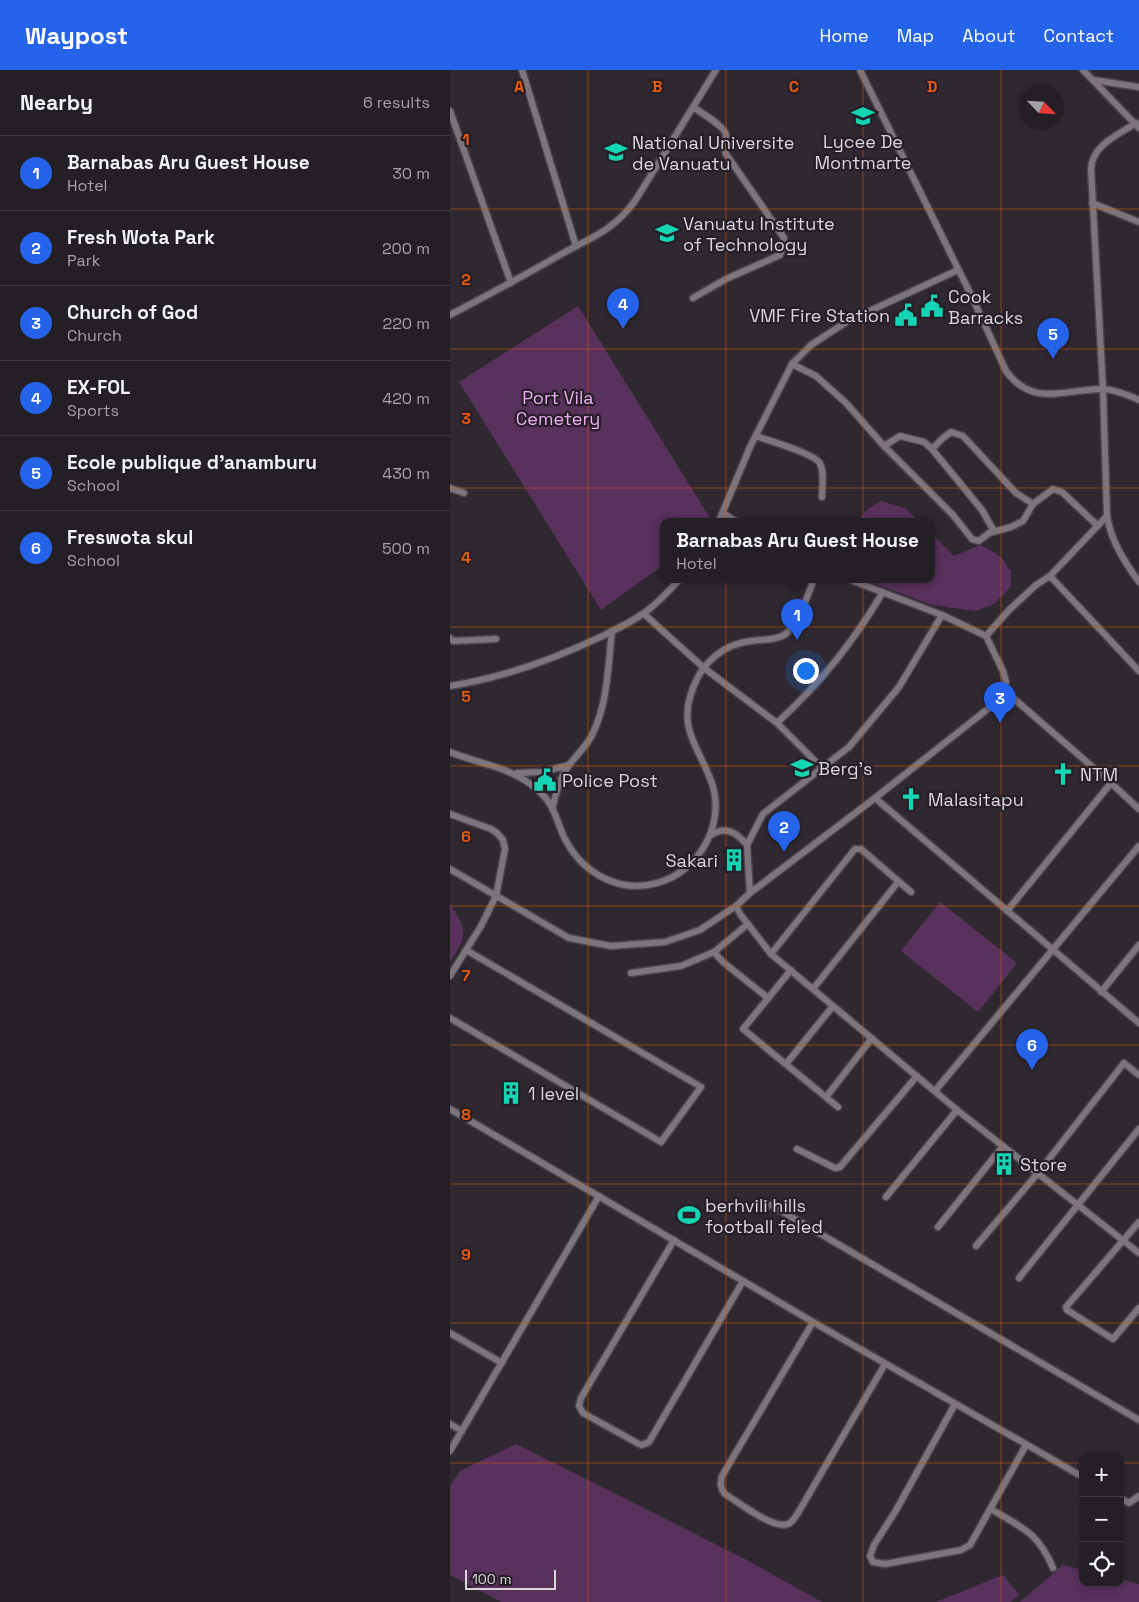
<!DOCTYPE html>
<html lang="en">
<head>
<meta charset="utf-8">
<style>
	:root { --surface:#241e25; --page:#302b32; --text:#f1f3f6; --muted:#a3a2a7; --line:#413c42; --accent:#2563eb }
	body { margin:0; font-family:"Space Grotesk",sans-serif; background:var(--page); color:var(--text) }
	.controls { position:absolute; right:15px; bottom:15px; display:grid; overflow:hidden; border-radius:10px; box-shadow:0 2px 8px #0003 }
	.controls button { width:45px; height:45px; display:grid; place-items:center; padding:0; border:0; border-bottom:1px solid var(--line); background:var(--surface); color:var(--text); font:25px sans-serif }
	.compass { position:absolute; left:569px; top:15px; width:45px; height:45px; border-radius:50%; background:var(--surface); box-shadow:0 2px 8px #0003; rotate:115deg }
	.scale { position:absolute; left:15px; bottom:12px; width:91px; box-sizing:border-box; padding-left:5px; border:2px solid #dbd6dc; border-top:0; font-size:14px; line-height:18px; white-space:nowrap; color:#dbd6dc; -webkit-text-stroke:4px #261f27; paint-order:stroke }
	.you { position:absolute; left:355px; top:600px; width:18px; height:18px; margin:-12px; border:4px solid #fff; border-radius:50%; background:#1a73e8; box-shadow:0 0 0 8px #1a73e833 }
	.badge { display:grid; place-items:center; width:32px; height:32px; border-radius:50%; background:var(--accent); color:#fff; font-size:16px; font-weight:700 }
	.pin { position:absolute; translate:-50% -41px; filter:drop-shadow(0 1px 2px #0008) }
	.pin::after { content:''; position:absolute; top:26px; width:18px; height:15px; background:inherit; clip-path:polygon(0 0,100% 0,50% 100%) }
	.popup { position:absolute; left:210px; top:448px; width:275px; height:65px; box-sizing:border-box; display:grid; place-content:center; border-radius:10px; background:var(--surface); filter:drop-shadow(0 1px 4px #0005); font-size:16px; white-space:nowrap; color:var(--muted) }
	.popup b { font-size:19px; color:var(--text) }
	.popup::after { content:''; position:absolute; left:50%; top:100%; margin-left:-10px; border:10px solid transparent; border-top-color:var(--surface) }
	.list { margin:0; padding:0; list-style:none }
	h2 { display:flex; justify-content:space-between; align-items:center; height:65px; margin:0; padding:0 20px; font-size:21px }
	h2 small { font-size:16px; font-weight:400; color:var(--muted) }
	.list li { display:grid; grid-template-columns:32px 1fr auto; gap:15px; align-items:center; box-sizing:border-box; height:75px; padding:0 20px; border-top:1px solid var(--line) }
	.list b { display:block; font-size:19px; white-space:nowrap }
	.list p { margin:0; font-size:16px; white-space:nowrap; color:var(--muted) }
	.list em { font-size:16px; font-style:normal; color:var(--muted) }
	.icon { flex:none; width:28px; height:28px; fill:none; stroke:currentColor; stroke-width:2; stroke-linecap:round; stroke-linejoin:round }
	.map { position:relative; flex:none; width:689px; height:1532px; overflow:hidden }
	header { display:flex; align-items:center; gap:30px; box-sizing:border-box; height:70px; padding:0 25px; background:var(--accent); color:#fff }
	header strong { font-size:24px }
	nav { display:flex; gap:28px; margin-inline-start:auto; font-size:18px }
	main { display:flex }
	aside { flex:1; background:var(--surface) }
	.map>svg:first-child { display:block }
	.green { fill:#58315c }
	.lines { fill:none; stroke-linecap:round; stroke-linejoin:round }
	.minor-casing { stroke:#4b444c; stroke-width:9 }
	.minor { stroke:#7e747e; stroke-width:6 }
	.grid { fill:none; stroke:#e8590c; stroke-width:1; stroke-opacity:0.55 }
	.labels { text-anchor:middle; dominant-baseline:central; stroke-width:4.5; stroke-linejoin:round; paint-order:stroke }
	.poi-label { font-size:18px; fill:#dbd6dc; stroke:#261f27; text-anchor:start }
	.park-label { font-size:18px; fill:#efacf5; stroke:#261f27 }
	.grid-label { font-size:16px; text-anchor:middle; font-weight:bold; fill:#e8590c; stroke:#261f27; stroke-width:4.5; stroke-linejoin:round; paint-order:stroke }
</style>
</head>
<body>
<header>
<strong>Waypost</strong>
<nav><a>Home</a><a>Map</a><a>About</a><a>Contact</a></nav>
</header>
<main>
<aside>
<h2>Nearby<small>6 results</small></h2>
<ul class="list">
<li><span class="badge">1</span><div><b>Barnabas Aru Guest House</b><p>Hotel</p></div><em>30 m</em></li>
<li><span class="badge">2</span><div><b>Fresh Wota Park</b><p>Park</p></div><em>200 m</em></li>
<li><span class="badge">3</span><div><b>Church of God</b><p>Church</p></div><em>220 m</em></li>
<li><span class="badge">4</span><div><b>EX-FOL</b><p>Sports</p></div><em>420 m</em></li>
<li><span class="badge">5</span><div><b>Ecole publique d'anamburu</b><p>School</p></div><em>430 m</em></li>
<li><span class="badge">6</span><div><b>Freswota skul</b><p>School</p></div><em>500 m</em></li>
</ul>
</aside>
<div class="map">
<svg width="689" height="1532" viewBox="0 0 689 1532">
	<rect width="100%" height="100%" fill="#302831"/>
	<g class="green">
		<path d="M128,236L262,451H213V495L151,540L9,312Z"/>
		<path d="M431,431L455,438L469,451H408L418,439Z"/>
		<path d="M481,463L504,486L530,475C541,481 555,486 558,499L561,500V517L544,534L526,541L482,535L413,509H481Z"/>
		<path d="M490,832L567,893L528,942L451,881Z"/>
		<path d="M0,834C18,863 18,863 0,892Z"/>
		<path d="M66,1374L293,1488L372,1532H51L0,1505V1416L10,1401Z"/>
		<path d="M613,1495L633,1500V1513H670V1509L689,1514V1532H570Z"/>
		<path d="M553,1505L569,1525L561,1532H486Z"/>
	</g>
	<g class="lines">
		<defs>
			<g id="minor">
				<path d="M72,0L126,176"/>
				<path d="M410,0L523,229L556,301C583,338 614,319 652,319C664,319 678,325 689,330"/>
				<path d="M633,0L689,58"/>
				<path d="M643,10L689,17"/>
				<path d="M0,41L61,213"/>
				<path d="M686,53C668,65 642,75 641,99L653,319L657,446C661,471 674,491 689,512"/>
				<path d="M642,133L689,152"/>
				<path d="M243,228L276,209L330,185L333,177L334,168L276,84C272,76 276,72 276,65C276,57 250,42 243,37"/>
				<path d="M0,245C36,226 72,207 108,186C141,167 161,163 185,131L266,0"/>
				<path d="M342,294L366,306L396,333L434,376L503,445L522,469L529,471L539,463L561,457L573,451L583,434L603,419L612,422L648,456"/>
				<path d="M306,366C319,371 360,382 369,392C375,400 372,417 372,427"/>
				<path d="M434,376L450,366L474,372L482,379L532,440L544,461"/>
				<path d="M482,379L493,368L501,362L513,366L566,423L583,434"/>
				<path d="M0,418L14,423"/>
				<path d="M273,443L285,451"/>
				<path d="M269,451L300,377L342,294L361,275L398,251L508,200"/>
				<path d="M600,506L689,601"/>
				<path d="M194,544L254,598L327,653"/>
				<path d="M536,566L559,540L586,515L600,506L657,446"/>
				<path d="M0,568L3,571L46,569"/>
				<path d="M0,616C51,608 99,591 146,569C162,561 179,554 194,543C207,534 219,521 230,509"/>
				<path d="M554,620L661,713"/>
				<path d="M0,682C32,695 63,697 89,721C104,734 106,749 114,767C131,802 168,824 207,813C249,802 277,753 261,711C249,677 227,659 243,618C252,593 273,574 301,571C311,569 325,571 334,565C347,557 359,523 364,509"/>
				<path d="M372,698L327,653C371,612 402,574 433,522"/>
				<path d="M67,703L92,702L119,695"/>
				<path d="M425,728L689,953"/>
				<path d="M103,736C106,722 111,705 120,694C128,683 138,675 143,663C158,632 158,595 162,561"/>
				<path d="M0,744L41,759L47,763L53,770L55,779L46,826L31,856L0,906"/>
				<path d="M261,765C276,755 287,763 297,775"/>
				<path d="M0,799L119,868L161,876L215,872L250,860L286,836L300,823L425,728L544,634L554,620L556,612L553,601L536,566L492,545L398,509"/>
				<path d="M300,823L297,775L313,744L399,677L449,617L492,545"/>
				<path d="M286,836L290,844L321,884L507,1040L689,1183"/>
				<path d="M557,841L661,713L689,739"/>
				<path d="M298,854L264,882L273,892L318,928"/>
				<path d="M321,884L405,779H411L461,822"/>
				<path d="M341,900L293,959L388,1037"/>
				<path d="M181,903L231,896L264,882"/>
				<path d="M363,919L448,812"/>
				<path d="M651,922L689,875"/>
				<path d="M0,948L211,1072L251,1017L16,880"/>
				<path d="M336,994L383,936"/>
				<path d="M485,1021L689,776"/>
				<path d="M376,1027L422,968"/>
				<path d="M0,1039L363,1252L633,1407"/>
				<path d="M347,1079L385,1098L390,1097L467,1006"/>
				<path d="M436,1127L507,1040"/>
				<path d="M321,1135L689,1350"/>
				<path d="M689,1152L616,1237L617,1240L663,1269L689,1238"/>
				<path d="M488,1157L553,1076"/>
				<path d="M224,1170L131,1328L129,1336L133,1343L189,1374L192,1375L199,1372L293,1211"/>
				<path d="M526,1176L588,1103L674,993L689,1005"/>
				<path d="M569,1208L689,1059"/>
				<path d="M363,1252L272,1406C270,1413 270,1418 275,1424C288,1432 324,1460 338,1454C343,1452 345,1447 348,1443L435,1294"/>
				<path d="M0,1263L52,1293"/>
				<path d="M505,1334L445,1442L424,1475L420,1486L423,1492L435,1494L511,1480L520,1475L576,1375"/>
				<path d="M0,1354L12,1361"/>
				<path d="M0,1381L149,1126"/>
				<path d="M670,1428L679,1433L689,1426"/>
				<path d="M541,1439C572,1458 588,1462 603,1498"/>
			</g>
		</defs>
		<use href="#minor" class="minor-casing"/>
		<use href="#minor" class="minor"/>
	</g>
	<path class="grid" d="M138,0V1532M276,0V1532M413,0V1532M551,0V1532M0,139H689M0,279H689M0,418H689M0,557H689M0,696H689M0,836H689M0,975H689M0,1114H689M0,1253H689M0,1393H633M670,1393H689"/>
	<defs>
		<symbol id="school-bare" viewBox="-9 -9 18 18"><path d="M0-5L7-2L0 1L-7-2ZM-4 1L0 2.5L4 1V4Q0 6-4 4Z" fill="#14d5b3" stroke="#261f27" stroke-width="2.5" paint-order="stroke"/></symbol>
		<symbol id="university-bare" viewBox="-9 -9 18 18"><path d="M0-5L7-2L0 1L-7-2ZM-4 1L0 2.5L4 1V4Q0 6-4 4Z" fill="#14d5b3" stroke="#261f27" stroke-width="2.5" paint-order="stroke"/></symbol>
		<symbol id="civic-bare" viewBox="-9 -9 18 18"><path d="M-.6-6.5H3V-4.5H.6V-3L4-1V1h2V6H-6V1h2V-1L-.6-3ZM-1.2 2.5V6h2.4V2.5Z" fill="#14d5b3" stroke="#261f27" stroke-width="2.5" paint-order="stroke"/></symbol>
		<symbol id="church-bare" viewBox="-9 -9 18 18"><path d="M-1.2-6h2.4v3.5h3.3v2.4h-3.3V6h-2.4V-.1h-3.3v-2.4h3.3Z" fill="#14d5b3" stroke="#261f27" stroke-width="2.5" paint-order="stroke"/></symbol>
		<symbol id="building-bare" viewBox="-9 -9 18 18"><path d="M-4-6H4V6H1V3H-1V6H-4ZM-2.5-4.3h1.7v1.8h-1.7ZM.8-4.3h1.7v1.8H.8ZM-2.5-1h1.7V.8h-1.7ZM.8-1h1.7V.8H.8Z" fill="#14d5b3" stroke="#261f27" stroke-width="2.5" paint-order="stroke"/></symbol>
		<symbol id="stadium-bare" viewBox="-9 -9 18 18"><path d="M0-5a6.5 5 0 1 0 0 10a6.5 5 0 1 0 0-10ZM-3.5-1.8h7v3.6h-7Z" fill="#14d5b3" stroke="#261f27" stroke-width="2.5" paint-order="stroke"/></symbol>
	</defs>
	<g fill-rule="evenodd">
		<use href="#school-bare" x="397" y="30" width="32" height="32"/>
		<use href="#university-bare" x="150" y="66" width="32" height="32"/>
		<use href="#university-bare" x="201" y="147" width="32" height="32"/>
		<use href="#civic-bare" x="466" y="220" width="32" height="32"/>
		<use href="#civic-bare" x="440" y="229" width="32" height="32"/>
		<use href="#school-bare" x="336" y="682" width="32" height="32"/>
		<use href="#church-bare" x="597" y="688" width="32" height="32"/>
		<use href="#civic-bare" x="79" y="694" width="32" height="32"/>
		<use href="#church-bare" x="445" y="713" width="32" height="32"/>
		<use href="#building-bare" x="268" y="774" width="32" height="32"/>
		<use href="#building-bare" x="45" y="1007" width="32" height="32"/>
		<use href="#building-bare" x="538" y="1078" width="32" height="32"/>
		<use href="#stadium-bare" x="223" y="1129" width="32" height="32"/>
	</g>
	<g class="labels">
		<g class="poi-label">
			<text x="413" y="71" text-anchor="middle">Lycee De<tspan x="413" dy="21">Montmarte</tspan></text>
			<text x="182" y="72">National Universite<tspan x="182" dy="21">de Vanuatu</tspan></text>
			<text x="233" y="153">Vanuatu Institute<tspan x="233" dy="21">of Technology</tspan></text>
			<text x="498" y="226">Cook<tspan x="498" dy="21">Barracks</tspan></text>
			<text x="440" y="245" text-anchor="end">VMF Fire Station</text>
			<text x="368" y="698">Berg's</text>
			<text x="630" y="704">NTM</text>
			<text x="112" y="710">Police Post</text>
			<text x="478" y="729">Malasitapu</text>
			<text x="268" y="790" text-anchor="end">Sakari</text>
			<text x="78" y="1023">1 level</text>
			<text x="570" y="1094">Store</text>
			<text x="255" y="1135">berhvili hills<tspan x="255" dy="21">football feled</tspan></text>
		</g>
		<g class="park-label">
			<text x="108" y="327">Port Vila<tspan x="108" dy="21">Cemetery</tspan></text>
		</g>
	</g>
	<g class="grid-label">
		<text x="69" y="22">A</text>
		<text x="207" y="22">B</text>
		<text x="344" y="22">C</text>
		<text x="482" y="22">D</text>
		<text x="16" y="75">1</text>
		<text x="16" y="215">2</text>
		<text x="16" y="354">3</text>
		<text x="16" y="493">4</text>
		<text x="16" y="632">5</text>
		<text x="16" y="772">6</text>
		<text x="16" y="911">7</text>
		<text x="16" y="1050">8</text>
		<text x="16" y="1190">9</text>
	</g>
</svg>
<div class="controls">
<button>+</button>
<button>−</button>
<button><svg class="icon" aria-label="locate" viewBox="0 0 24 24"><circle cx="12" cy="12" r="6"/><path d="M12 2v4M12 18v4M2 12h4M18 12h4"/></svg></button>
</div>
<svg class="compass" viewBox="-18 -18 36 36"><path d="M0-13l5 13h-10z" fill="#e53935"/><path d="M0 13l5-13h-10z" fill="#a3a2a7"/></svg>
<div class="scale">100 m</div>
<div class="you"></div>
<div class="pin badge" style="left:347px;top:570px">1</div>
<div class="popup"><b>Barnabas Aru Guest House</b>Hotel</div>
<div class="pin badge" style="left:334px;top:782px">2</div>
<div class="pin badge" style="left:550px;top:653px">3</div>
<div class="pin badge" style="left:173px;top:259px">4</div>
<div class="pin badge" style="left:603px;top:289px">5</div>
<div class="pin badge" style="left:582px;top:1000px">6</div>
</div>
</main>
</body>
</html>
